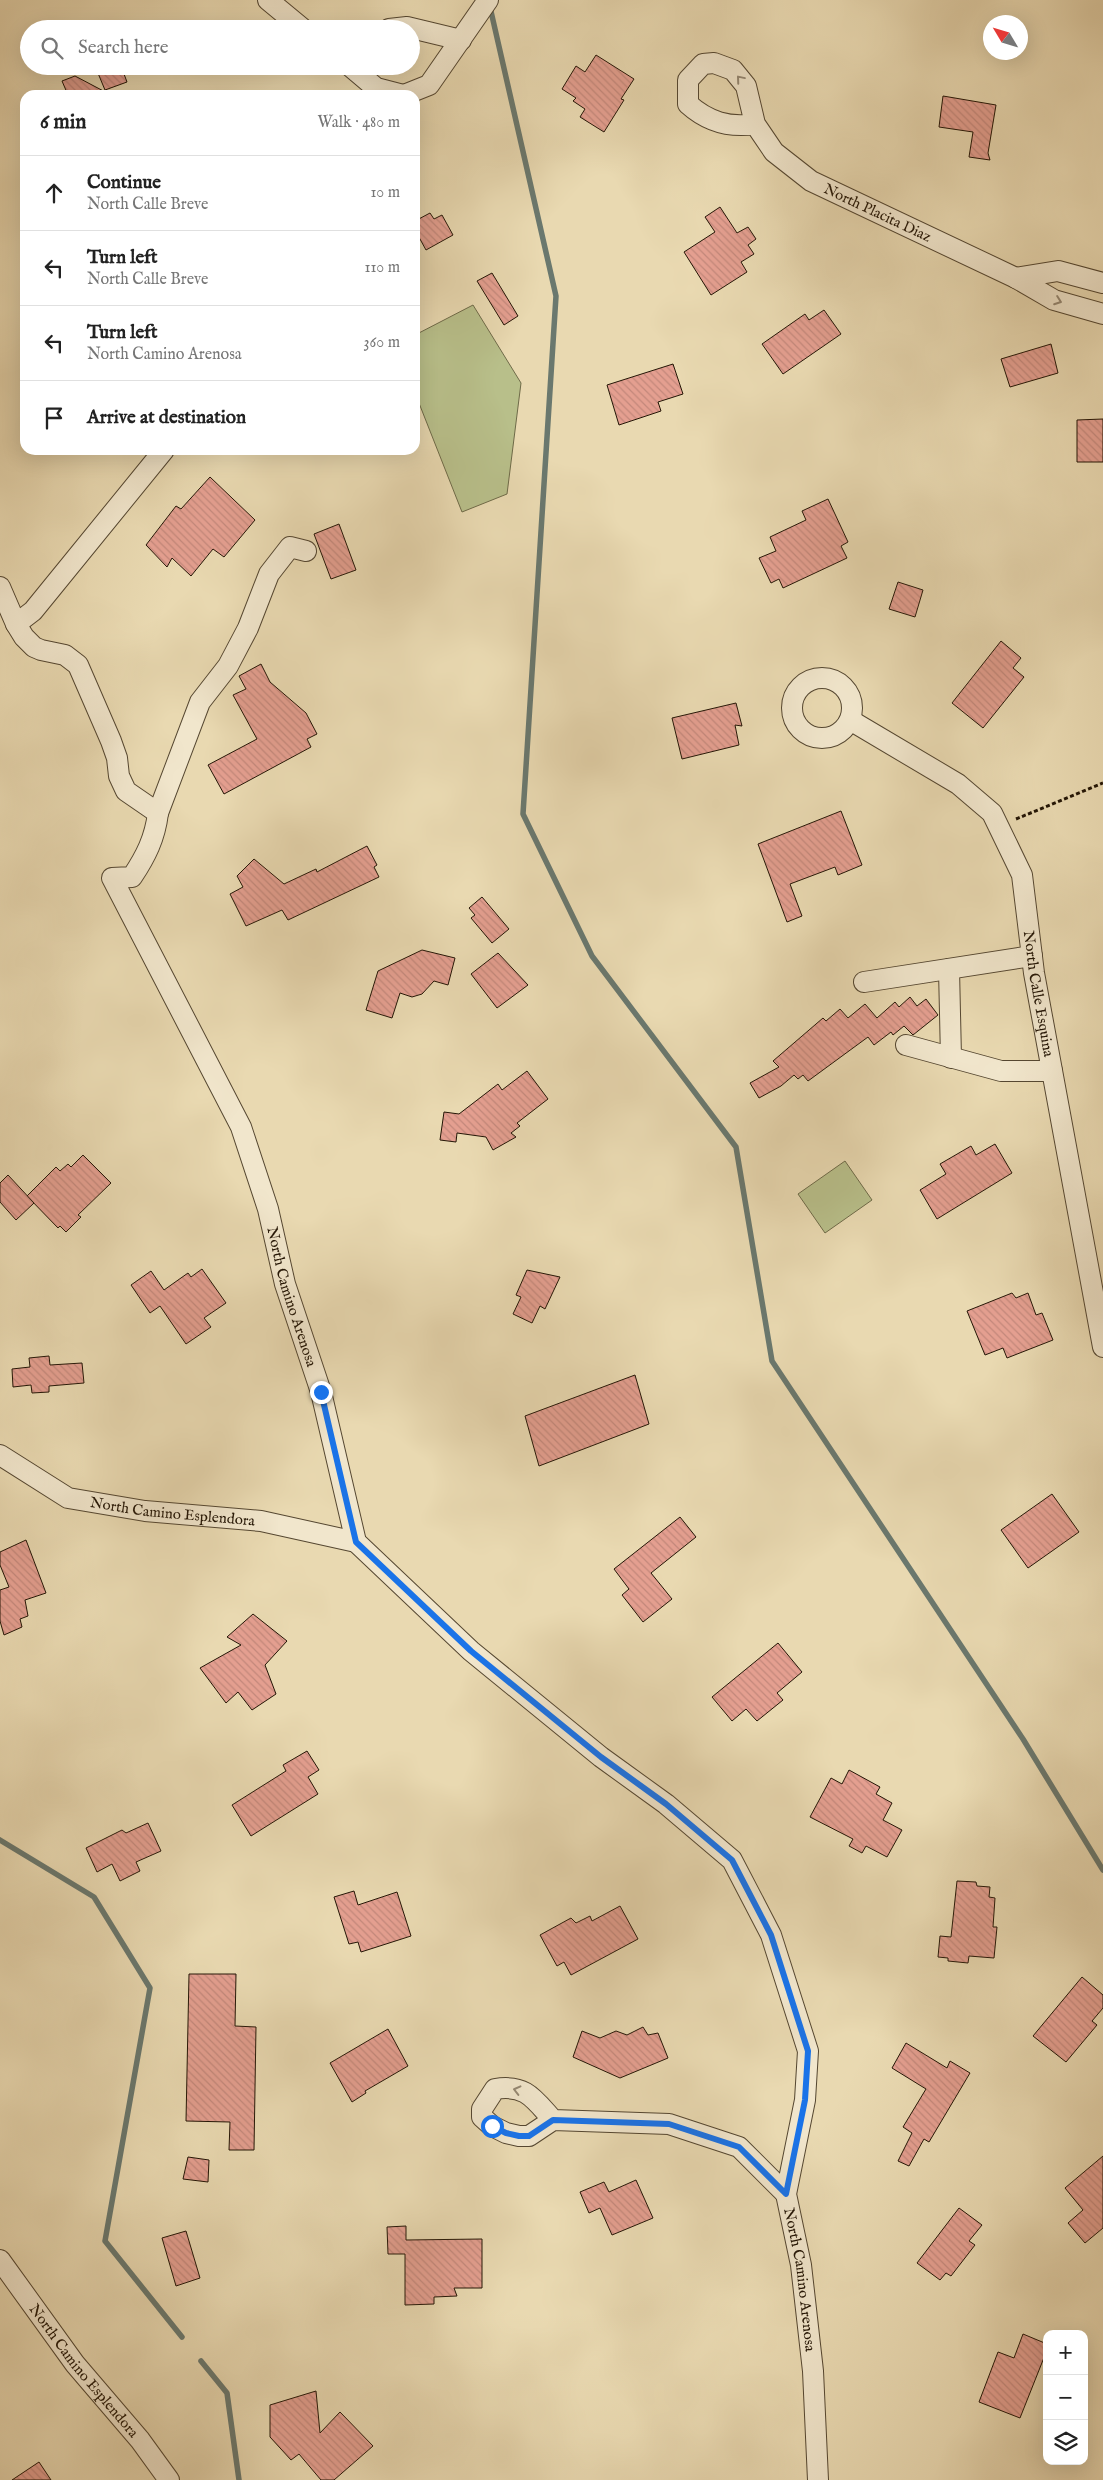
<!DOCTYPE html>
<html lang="en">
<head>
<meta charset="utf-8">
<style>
	:root { --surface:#fff; --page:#f6f6f6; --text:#222; --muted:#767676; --line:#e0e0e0 }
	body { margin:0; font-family:"IM FELL English",serif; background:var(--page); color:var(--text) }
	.controls { position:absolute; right:15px; bottom:15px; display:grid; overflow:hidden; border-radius:10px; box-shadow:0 5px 20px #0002 }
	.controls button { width:45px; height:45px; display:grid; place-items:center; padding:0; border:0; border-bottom:1px solid var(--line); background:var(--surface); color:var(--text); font:25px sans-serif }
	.compass { position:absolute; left:983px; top:15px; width:45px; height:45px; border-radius:50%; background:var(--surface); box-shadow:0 5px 20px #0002; rotate:308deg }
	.stop { position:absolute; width:15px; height:15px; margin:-11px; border:4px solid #1a73e8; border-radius:50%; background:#fff }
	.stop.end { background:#1a73e8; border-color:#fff; box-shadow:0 1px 5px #0008 }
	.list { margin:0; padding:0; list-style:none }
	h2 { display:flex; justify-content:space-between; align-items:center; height:65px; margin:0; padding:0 20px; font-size:21px }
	h2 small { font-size:16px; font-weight:400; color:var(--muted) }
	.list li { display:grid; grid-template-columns:32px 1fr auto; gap:15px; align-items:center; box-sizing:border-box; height:75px; padding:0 20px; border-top:1px solid var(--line) }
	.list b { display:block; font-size:19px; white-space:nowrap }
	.list p { margin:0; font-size:16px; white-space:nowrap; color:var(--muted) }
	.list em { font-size:16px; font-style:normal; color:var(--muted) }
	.icon { flex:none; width:28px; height:28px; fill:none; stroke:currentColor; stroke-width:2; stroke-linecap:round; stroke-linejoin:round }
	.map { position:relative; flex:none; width:1103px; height:2480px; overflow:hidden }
	.search { position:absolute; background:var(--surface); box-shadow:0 5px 20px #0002; left:20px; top:20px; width:400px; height:55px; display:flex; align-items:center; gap:12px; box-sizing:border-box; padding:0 18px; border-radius:28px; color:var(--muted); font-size:19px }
	.panel { position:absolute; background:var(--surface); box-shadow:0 5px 20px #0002; left:20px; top:90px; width:400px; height:365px; border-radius:15px }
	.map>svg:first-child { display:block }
	.garden { fill:#b8bf8a; stroke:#6e6a48 }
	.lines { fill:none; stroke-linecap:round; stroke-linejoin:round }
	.stream { stroke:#6a786e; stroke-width:5.5 }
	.building { fill:url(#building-back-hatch); stroke:#241606 }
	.minor-casing { stroke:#554731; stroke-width:22 }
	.path { stroke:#241606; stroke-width:3; stroke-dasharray:4 2.5; stroke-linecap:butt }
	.minor { stroke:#f1e6cc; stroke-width:20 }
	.oneway { stroke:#958873 }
	.route { stroke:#1a73e8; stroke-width:6 }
	.labels { text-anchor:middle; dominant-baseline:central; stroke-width:5; stroke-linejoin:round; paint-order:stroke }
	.street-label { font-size:15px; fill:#241606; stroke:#f1e6cc }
</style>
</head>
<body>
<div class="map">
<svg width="1103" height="2480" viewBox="0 0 1103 2480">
	<defs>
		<pattern id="building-back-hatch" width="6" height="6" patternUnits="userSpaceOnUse" patternTransform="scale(1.25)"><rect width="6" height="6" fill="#e49f90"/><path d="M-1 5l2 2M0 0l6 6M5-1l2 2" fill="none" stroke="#c3887b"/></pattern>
	</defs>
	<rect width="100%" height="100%" fill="#e9d9b1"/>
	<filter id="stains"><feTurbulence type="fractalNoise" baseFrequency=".004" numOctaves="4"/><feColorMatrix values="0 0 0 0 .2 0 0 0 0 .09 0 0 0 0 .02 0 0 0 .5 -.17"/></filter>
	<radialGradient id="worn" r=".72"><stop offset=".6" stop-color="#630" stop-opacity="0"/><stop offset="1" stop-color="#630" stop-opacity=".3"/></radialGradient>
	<g class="garden">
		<path d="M473,305L521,383L507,494L462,512L415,393V335Z"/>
		<path d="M845,1161L872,1200L825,1233L798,1194Z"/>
	</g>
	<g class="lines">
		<g class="stream">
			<path d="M490,7L556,296L523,814L592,956L736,1147L772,1361L1023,1739L1103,1870"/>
			<path d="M0,1840L94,1897L150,1988L105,2241L182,2337"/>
			<path d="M201,2361L227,2393L239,2480"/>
		</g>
	</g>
	<g class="building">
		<path d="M596,55L634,79L621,99L624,100L604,132L580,117L585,109L573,101L576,98L562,89L576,66L585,72Z"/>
		<path d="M95,66H121L127,82L105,90Z"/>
		<path d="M75,76L111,95H68L62,81Z"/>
		<path d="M943,96L996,105L988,153L990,160L969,157L973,132L939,127Z"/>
		<path d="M720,207L737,233L748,227L756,239L748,245L754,254L741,262L747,272L711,295L684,252L715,232L705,217Z"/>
		<path d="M430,213L434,219L442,215L453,235L426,250L415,230V221Z"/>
		<path d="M492,273L518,316L504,325L477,281Z"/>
		<path d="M824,310L841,334L783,374L762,344L805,314L809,320Z"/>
		<path d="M1051,344L1058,373L1010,387L1001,359Z"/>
		<path d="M673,364L683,394L658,402L661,411L619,425L607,385Z"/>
		<path d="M1103,419V462H1077V420Z"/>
		<path d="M210,477L255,520L224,557L213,549L191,576L172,558L167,567L146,545L176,506L181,509Z"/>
		<path d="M828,499L848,542L841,546L847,558L783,588L779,579L771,583L759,558L776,551L770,537L806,520L802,511Z"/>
		<path d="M339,524L356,570L331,579L314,534Z"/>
		<path d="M898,582L923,590L915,617L889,609Z"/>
		<path d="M1001,641L1021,658L1013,668L1024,677L983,728L952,703Z"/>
		<path d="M261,664L270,682L306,713L317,734L307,739L311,747L224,794L208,765L257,739L233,695L246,689L239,676Z"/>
		<path d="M736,703L742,726L735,725L739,745L682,759L672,718Z"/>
		<path d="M841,811L862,865L838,875L835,867L790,884L802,916L787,922L758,844Z"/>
		<path d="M367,846L377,865L374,867L379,877L288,920L282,910L246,926L230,894L243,887L237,876L254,859L284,884L316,869L317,872Z"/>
		<path d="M482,897L509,929L492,943L471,918L475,915L469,908Z"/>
		<path d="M422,950L455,958L448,985L434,981L422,994L412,997L400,993L392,1018L366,1010L378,971Z"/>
		<path d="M498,953L528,985L497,1008L471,974Z"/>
		<path d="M910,997L917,1006L926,999L938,1015L913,1035L904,1026L893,1035L891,1032L874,1045L868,1037L808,1081L803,1075L798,1079L794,1075L781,1086L759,1098L750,1083L779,1067L773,1061L823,1018L826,1021L840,1009L848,1018L865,1004L877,1018L895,1002L899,1007Z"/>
		<path d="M527,1071L548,1099L517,1123L520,1126L511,1133L516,1137L493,1150L486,1137L457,1133L456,1142L440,1140L444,1112L459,1114L498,1084L502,1090Z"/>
		<path d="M995,1144L1012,1173L937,1219L920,1190L946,1174L940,1164L971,1146L976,1155Z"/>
		<path d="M83,1155L111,1183L78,1215L81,1217L66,1232L60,1226L58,1228L27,1196L56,1167L60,1171L68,1164L71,1167Z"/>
		<path d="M8,1175L34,1203L16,1220L0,1202V1183Z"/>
		<path d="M202,1269L226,1303L204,1318L211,1327L186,1344L160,1306L150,1313L131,1285L151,1271L164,1290L188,1273L191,1277Z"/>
		<path d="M527,1270L560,1277L545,1309L540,1306L532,1323L513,1314L521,1297L516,1295Z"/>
		<path d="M1012,1293L1016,1298L1028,1293L1036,1315L1042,1313L1053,1340L1007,1358L1003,1348L985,1355L967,1311Z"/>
		<path d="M49,1356L50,1365L82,1363L84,1383L49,1386V1392L32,1393L31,1385L13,1387L12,1369L30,1367L29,1358Z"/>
		<path d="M635,1375L649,1424L539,1466L525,1416Z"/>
		<path d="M1052,1494L1079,1532L1028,1568L1001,1530Z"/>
		<path d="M680,1517L696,1537L651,1573L672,1599L643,1622L622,1595L629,1589L614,1569Z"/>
		<path d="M26,1540L46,1593L25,1600L28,1616L20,1619L22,1627L4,1635L0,1621V1590L9,1587L0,1565V1552Z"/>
		<path d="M253,1614L287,1641L265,1665L276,1694L252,1710L238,1692L226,1703L200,1668L241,1645L227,1637Z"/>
		<path d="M778,1643L802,1672L777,1693L783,1700L757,1721L746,1709L732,1721L712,1697Z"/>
		<path d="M307,1751L319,1770L308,1777L318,1794L251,1836L232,1805L286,1771L283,1765Z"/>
		<path d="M849,1770L880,1787L876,1794L892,1803L883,1820L902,1830L887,1857L866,1846L862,1853L849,1846L853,1839L810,1817L831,1778L842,1784Z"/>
		<path d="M148,1823L161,1851L136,1862L140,1871L120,1881L112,1864L97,1872L86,1848L122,1830L126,1833Z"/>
		<path d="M957,1881L976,1882L977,1886L990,1887L989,1897L995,1898L993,1927H997L994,1958L969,1956L968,1963L948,1961V1958L938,1957L940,1936L951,1937Z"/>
		<path d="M354,1891L358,1905L397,1892L411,1936L361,1952L358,1942L349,1944L334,1897Z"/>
		<path d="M620,1906L638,1939L571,1975L564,1962L557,1966L540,1935L571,1918L576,1923L590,1916L592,1921Z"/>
		<path d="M189,1974H236L235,2026L256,2027L254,2150H229L230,2122L186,2121Z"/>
		<path d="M1082,1977L1103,1995V2008L1092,2021L1097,2025L1066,2062L1033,2036Z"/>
		<path d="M643,2027L648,2035L658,2033L668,2058L620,2078L573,2057L582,2031L600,2038L616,2031L627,2035Z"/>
		<path d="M388,2029L408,2066L365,2091L366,2093L352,2102L330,2063Z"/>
		<path d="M906,2043L947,2068L950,2061L970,2073L929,2142L924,2139L909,2166L898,2161L912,2133L903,2127L926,2089L892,2068Z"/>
		<path d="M1103,2156V2228L1085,2243L1068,2223L1083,2210L1065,2188Z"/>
		<path d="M188,2157L209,2160L208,2182L183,2179Z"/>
		<path d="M636,2180L653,2218L612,2235L600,2208L589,2213L580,2192L604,2182L609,2192Z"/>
		<path d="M959,2208L982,2225L969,2241L975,2245L951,2276L946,2273L940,2280L917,2263Z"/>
		<path d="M406,2226V2240L482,2239V2288H454L457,2296L434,2297V2304L405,2305V2254H388L387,2227Z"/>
		<path d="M186,2231L200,2278L176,2286L162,2238Z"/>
		<path d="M1023,2334L1047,2344V2350L1020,2418L979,2402L998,2352L1014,2358Z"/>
		<path d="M316,2391L320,2433L340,2412L373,2446L334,2480H321L299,2454L291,2460L270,2437V2405Z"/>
		<path d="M39,2462L51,2480H12Z"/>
	</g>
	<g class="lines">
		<defs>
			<g id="minor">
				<path d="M268,0L303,29"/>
				<path d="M389,29L407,27L461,40"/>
				<path d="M350,66L376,88L403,95"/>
				<path d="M404,95L429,85L488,0"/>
				<path id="s1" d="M755,124C729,128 708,122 688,104V80L703,64L714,63L733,70L746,86L755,124L774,152L811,181L1016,278L1054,300L1103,314"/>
				<path d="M1016,278L1058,271L1103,283"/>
				<path id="s2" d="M0,587L16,624L24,637L34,647L41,650L65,655L78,665L111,741L117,758L119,776L126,791L158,813C155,838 146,856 132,877L112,878L241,1127L268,1209L285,1284L321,1392L356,1542L471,1651L601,1757L666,1804L732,1860L771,1935L808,2051L805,2100L786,2194L801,2265L813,2371L818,2480"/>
				<path d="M16,624L33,611L164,450"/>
				<circle cx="822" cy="708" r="30"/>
				<path id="s3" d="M850,720L958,784L992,813L1022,875L1034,973L1103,1347"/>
				<path d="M158,813L200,702L228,666L248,628L269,574L290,547L306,551"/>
				<path d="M949,969L951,1058"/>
				<path d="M864,982L1032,956"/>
				<path d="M906,1045L1001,1071H1052"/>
				<path id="s4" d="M0,1455L68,1498L145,1511L261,1521L356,1542"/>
				<path d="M553,2120C534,2099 526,2084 495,2089L482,2109V2117L492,2126L506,2133L519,2136H529L553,2120L669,2124L739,2147L786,2194"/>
				<path id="s5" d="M0,2260L75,2364L140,2440L169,2480"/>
			</g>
		</defs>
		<use href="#minor" class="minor-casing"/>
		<path class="path" d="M1016,819L1103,783"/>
		<use href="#minor" class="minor"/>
	</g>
	<defs><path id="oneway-chevron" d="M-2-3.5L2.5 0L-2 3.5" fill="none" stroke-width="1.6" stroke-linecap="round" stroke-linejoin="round" transform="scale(1.25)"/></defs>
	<g class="oneway">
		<use href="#oneway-chevron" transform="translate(740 79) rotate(-130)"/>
		<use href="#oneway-chevron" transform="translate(1058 301) rotate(20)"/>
		<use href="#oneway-chevron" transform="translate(517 2090) rotate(-166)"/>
	</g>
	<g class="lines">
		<path class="route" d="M321,1392L356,1542L471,1651L601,1757L666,1804L732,1860L771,1935L808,2051L805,2100L786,2194L739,2147L669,2124L553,2120L529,2136H519L506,2133L492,2126"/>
	</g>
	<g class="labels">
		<g class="street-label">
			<text stroke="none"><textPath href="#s1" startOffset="364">North Placita Diaz</textPath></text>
			<text stroke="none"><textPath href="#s3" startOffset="359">North Calle Esquina</textPath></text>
			<text stroke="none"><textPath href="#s2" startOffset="840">North Camino Arenosa</textPath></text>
			<text stroke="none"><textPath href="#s4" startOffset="186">North Camino Esplendora</textPath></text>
			<text stroke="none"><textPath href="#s2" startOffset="2025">North Camino Arenosa</textPath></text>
			<text stroke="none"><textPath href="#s5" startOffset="139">North Camino Esplendora</textPath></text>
		</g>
	</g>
	<rect width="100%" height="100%" filter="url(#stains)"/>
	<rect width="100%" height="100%" fill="url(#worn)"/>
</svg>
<div class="controls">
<button>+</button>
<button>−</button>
<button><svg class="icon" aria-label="layers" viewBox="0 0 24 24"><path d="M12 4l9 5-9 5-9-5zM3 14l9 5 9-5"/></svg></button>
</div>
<svg class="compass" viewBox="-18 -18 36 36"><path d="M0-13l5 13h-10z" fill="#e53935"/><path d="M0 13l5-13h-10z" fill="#767676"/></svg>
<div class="stop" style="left:492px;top:2126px"></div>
<div class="stop end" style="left:321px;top:1392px"></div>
<div class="search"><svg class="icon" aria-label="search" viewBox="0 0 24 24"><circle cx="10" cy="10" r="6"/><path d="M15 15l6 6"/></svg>Search here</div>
<section class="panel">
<h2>6 min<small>Walk · 480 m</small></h2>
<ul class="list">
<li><svg class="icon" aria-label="ahead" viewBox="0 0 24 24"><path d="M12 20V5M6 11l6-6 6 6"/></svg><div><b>Continue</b><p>North Calle Breve</p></div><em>10 m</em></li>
<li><svg class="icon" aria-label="left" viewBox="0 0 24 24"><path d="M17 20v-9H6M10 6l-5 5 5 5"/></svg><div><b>Turn left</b><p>North Calle Breve</p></div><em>110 m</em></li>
<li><svg class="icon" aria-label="left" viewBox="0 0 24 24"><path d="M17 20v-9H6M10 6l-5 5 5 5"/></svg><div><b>Turn left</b><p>North Camino Arenosa</p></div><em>360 m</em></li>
<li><svg class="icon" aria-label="arrive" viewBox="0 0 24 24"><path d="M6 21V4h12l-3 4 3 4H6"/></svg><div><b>Arrive at destination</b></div></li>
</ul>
</section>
</div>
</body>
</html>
